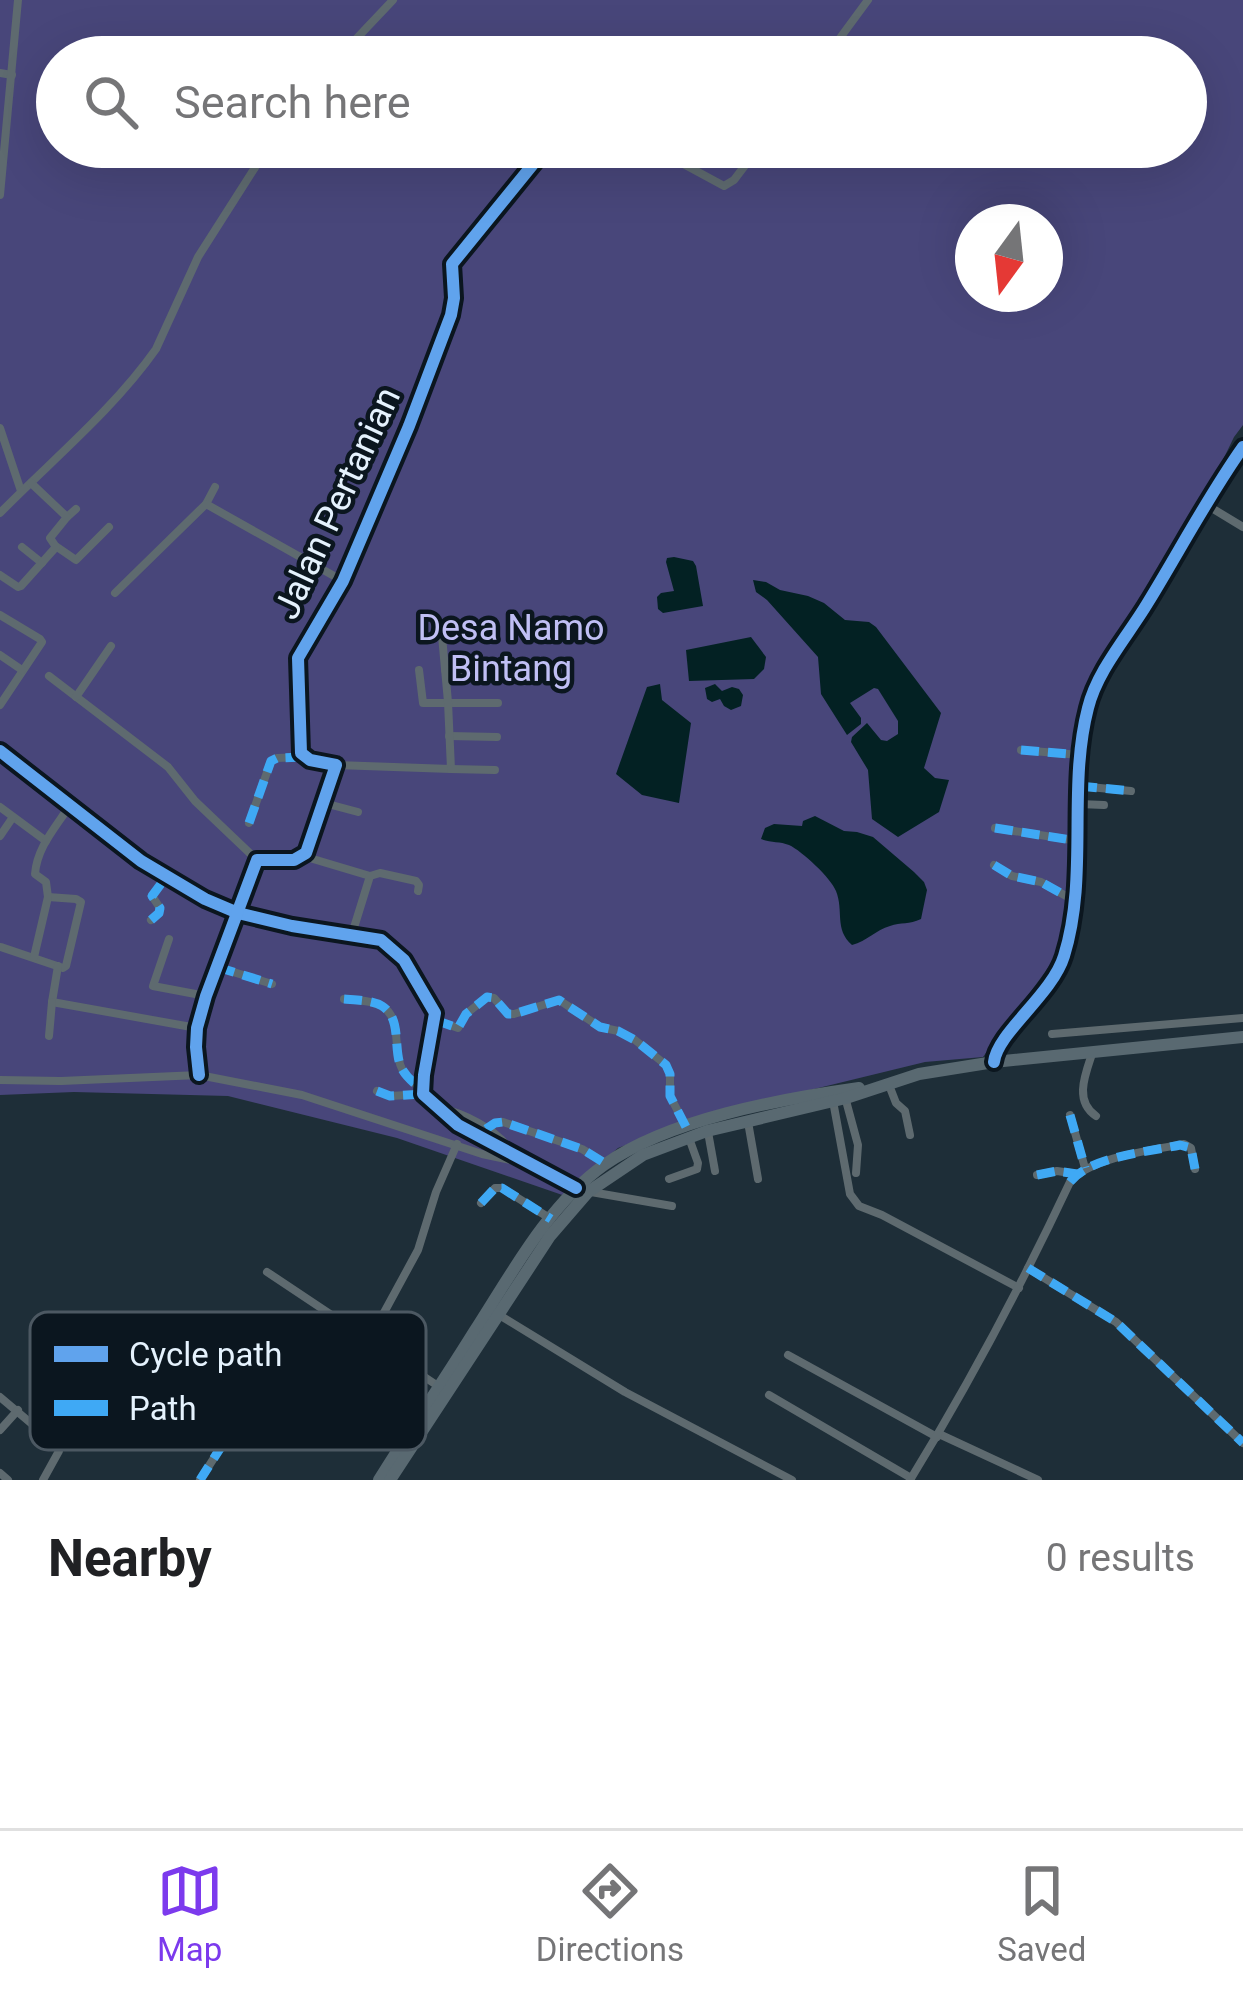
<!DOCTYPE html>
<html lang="en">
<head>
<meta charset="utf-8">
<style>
	:root { --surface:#fff; --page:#f6f6f6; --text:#202124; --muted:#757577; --line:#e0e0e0; --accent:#7c3aed }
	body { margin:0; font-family:Roboto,sans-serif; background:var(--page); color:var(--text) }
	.compass { position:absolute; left:955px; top:204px; width:108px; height:108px; border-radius:50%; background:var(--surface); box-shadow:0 12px 48px #0002; rotate:195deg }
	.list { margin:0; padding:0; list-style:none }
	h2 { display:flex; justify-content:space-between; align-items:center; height:156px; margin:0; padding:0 48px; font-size:51px }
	h2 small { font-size:39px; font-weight:400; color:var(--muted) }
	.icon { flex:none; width:66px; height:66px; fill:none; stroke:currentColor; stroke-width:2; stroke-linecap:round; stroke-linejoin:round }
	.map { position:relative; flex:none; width:1243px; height:1480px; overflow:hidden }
	.search { position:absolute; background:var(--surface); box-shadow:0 12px 48px #0002; left:36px; right:36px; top:36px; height:132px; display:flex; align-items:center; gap:30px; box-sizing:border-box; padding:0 42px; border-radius:66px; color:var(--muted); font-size:45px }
	.sheet { height:348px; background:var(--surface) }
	nav { display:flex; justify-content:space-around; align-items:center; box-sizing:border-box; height:168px; border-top:3px solid var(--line); background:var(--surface); font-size:33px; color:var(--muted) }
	nav a { display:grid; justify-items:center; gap:6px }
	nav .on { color:var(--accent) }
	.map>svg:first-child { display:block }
	.forest { fill:#48467a; fill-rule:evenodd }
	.water { fill:#032123 }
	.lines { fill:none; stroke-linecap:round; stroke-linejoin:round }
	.minor { stroke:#5e6a6f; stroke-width:8 }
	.tertiary { stroke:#5e6a6f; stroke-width:9 }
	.trunk { stroke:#596971; stroke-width:12 }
	.quiet { stroke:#3fa9f5; stroke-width:9; stroke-dasharray:18 9; stroke-linecap:butt }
	.cycleway-casing { stroke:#0b161f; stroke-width:20 }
	.cycleway { stroke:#60a3ed; stroke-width:12 }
	.labels { text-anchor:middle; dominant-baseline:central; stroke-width:9; stroke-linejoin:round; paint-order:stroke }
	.street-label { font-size:36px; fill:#e5f2fd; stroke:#0b161f }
	.park-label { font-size:36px; fill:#c0bff4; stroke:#0b161f }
	.key { fill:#0b161f; stroke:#4c5862; stroke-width:3 }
	.key-label { font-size:33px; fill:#e5f2fd }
</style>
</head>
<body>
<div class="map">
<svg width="1243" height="1480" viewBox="0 0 1243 1480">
	<rect width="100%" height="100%" fill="#1e2e38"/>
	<path class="forest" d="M0,0H1243V425L1234,437L1204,499L1093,677L1080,719L1073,871L1069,910L1059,950L1048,968L983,1057L925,1062L703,1116L618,1148L577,1183L571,1198L397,1138L228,1096L74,1092L0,1095ZM57,57H1186V147H57ZM973,222H1045V294H973Z"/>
	<g class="water">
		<path d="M674,557L693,561L696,566L703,606L663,613L658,609L657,597L661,593L674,591L666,562L667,558Z"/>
		<path d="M753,580L766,582L780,590L808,596L824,603L845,620L869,622L876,627L941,713L924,768L935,778L949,780L939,812L898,837L872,819L868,770L851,742L852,737L867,723L881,740L887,741L898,734V721L878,689L874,688L850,703L861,718V724L847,735L821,694L818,657L767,600L756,592Z"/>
		<path d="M751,637L766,657L764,669L754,679L689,681L686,650Z"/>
		<path d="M660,684L662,700L691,723L679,803L642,795L616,774L647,687Z"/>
		<path d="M715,684L722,691L732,687L739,689L743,695L741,706L731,710L724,706L720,699L712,702L707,699L705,688Z"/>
		<path d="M815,816L844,831L857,832L873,837L914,872L924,882L927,890L921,919C909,925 901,922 890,926C876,930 867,941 852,945C834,929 844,911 836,891C831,878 802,851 789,845C780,841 771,843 761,839L765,828L774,824L802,826L803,821Z"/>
	</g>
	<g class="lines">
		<g class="minor">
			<path d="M339,57L393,0"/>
			<path d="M826,57L868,0"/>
			<path d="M0,73L12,75"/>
			<path d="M652,147L724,186L734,180L759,147"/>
			<path d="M0,195L18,0"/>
			<path d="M0,428L21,491"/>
			<path d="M206,504L215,487"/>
			<path d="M1205,504L1243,527"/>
			<path d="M0,513C52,460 113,410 156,349L198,257L268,147"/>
			<path d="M67,517L76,509"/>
			<path d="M22,547L42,563"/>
			<path d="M57,547L76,560L109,527"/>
			<path d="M0,575L18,587L21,586L56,547L50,538L67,517L31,483"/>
			<path d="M115,593L206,504L343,581"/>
			<path d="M0,615L40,639L42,642L0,705"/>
			<path d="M0,655L22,670"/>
			<path d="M419,670L423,703H498"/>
			<path d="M445,670L497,671"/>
			<path d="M49,676L168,767L195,801L257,860"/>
			<path d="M76,697L111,646"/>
			<path d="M449,736L497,737"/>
			<path d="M1021,750L1080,755"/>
			<path d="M0,751L141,861L205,899L238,913L292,926L381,940L404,960L435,1013L424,1075L423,1094L458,1125L576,1188"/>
			<path d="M336,765L451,769L448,702L441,625"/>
			<path d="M451,769L495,770"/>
			<path d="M1079,786L1131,791"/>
			<path d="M324,803L358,812"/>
			<path d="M1079,804L1104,805"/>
			<path d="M0,807L46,841"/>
			<path d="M249,823L271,761L277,758L303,757"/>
			<path d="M995,828L1078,841"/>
			<path d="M0,836L13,817"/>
			<path d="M303,856L370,876"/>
			<path d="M994,865L1012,876L1041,882L1075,901"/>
			<path d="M151,920L159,913L160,908L152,896L166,877"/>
			<path d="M352,934L370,876L380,873L416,881L419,885L418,891"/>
			<path d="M169,939L153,986L206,996"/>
			<path d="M1,947L63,968L66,966L81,902L76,899L48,897"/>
			<path d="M34,957L48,897L46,882L35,874C37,847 56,827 70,805"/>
			<path d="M58,966L52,1002L197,1028"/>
			<path d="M217,967L272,984"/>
			<path d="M344,999C356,1000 371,1000 382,1006C403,1019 392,1050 402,1069C406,1078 415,1083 422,1089"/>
			<path d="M435,1020L458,1028L466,1014L487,997L494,998L508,1014H514L559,1000L600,1027L618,1031L635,1040L666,1065L670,1074V1096L686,1127"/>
			<path d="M1052,1034L1243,1018"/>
			<path d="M49,1036L52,1002"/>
			<path d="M1092,1054C1085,1075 1074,1101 1096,1116"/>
			<path d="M199,1075L196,1047L197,1028L206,996L257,860H294L306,853L336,765L310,760L301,753L298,658L343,581L409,426L451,315L454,298L452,264L547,147"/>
			<path d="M0,1080L61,1081L199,1075L302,1095L482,1154L520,1162"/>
			<path d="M889,1085L896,1103L905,1111L910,1135"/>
			<path d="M377,1091L390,1096L423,1094"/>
			<path d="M845,1097L858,1145L856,1173"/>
			<path d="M833,1101L850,1194L859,1206L882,1215L1019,1288"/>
			<path d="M437,1107C462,1113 496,1128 510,1150"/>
			<path d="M1070,1115L1085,1168"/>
			<path d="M748,1122L758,1179"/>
			<path d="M486,1129L495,1123L503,1122L582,1149L605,1163"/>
			<path d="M708,1132L715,1171"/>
			<path d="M1037,1175L1057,1171L1077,1174"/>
			<path d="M669,1179L697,1169L698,1163L689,1138"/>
			<path d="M591,1192L672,1206"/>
			<path d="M481,1203L495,1188H502L551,1219"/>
			<path d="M1028,1268L1116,1322L1243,1443"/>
			<path d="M267,1272L438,1386"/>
			<path d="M496,1313L625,1392L792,1480"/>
			<path d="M368,1342L418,1250L436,1192L457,1144"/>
			<path d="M788,1355L937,1437"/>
			<path d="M173,1366L243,1390L247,1395L242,1414L200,1480"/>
			<path d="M247,1395L306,1378L325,1379L412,1429"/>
			<path d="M769,1395L911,1478"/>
			<path d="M0,1397L58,1446L59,1451L43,1480"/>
			<path d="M0,1430L18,1410"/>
			<path d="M939,1434L1038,1480"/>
			<path d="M0,1473L8,1480"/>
			<path d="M910,1480C969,1384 1022,1284 1070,1182C1090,1157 1153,1150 1184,1144L1191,1148L1195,1169"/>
		</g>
		<path class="tertiary" d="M994,1062C997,1033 1052,995 1064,956C1089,876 1067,789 1088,708C1097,671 1127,637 1147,604C1179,552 1207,498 1243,447"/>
		<g class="trunk">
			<path d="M379,1480C410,1430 443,1382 474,1332C511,1275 547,1206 604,1165C669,1119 780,1099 859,1088"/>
			<path d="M390,1480L550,1236L588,1192L643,1155L707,1131L846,1098L919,1074L994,1062L1243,1037"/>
		</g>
		<g class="quiet">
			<path d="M1021,750L1080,755"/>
			<path d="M1079,786L1131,791"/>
			<path d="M249,823L271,761L277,758L304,757"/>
			<path d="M995,828L1078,841"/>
			<path d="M994,865L1012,876L1041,882L1075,901"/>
			<path d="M151,920L159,913L160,908L152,896L166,877"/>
			<path d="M217,967L272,984"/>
			<path d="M344,999C356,1000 372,1000 382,1006C403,1019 392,1050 402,1069C407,1078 415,1084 423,1090"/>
			<path d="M435,1020L458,1028L466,1014L487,997L494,998L508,1014H514L559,1000L600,1027L618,1031L635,1040L666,1065L670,1074V1096L686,1127"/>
			<path d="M377,1091L390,1096L423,1094"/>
			<path d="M1070,1115L1085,1168"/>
			<path d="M486,1129L495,1123L503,1122L582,1149L606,1164"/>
			<path d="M1037,1175L1057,1171L1077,1174"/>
			<path d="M1070,1182C1091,1156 1148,1152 1180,1145L1191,1148L1195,1169"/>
			<path d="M481,1203L495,1188H502L551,1219"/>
			<path d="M1028,1268L1116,1322L1243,1443"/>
			<path d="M173,1366L243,1390L247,1395L242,1414L200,1480"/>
			<path d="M247,1395L306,1378L325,1379L412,1429"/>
		</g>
		<defs>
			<g id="cycleway">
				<path d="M0,751L141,861L205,899L238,913L292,926L381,940L404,960L435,1013L424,1075L423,1094L458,1125L576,1188"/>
				<path d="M994,1062C997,1033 1052,995 1064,956C1089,876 1067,789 1088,708C1097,671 1127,637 1147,604C1179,552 1207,498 1243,447"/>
				<path d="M199,1075L196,1047L197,1028L206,996L257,860H294L306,853L336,765L310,760L301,753L298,658L343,581L409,426L451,315L454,298L452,264L547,147"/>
			</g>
		</defs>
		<use href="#cycleway" class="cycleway-casing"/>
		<use href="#cycleway" class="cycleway"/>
	</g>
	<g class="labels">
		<g class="street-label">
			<text transform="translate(337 503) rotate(-65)">Jalan Pertanian</text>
		</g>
		<g class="park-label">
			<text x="511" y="628">Desa Namo<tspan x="511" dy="41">Bintang</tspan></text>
		</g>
	</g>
	<rect x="30" y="1312" width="396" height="138" rx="18" class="key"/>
	<rect x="54" y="1346" width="54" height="16" fill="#60a3ed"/>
	<rect x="54" y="1400" width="54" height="16" fill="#3fa9f5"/>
	<g class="key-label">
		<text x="129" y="1366">Cycle path</text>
		<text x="129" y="1420">Path</text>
	</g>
</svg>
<svg class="compass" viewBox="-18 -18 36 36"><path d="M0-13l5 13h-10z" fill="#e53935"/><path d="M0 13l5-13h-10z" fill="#757577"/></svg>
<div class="search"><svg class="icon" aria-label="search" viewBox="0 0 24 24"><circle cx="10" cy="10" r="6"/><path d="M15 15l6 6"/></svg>Search here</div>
</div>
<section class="sheet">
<h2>Nearby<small>0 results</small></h2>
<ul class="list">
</ul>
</section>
<nav>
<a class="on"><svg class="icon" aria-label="map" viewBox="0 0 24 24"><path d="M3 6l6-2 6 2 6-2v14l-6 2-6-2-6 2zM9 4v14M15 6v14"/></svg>Map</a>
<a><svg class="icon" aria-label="directions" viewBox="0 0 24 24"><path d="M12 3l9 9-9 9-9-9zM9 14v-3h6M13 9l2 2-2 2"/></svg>Directions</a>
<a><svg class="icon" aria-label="saved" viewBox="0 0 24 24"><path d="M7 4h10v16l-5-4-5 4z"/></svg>Saved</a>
</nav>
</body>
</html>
